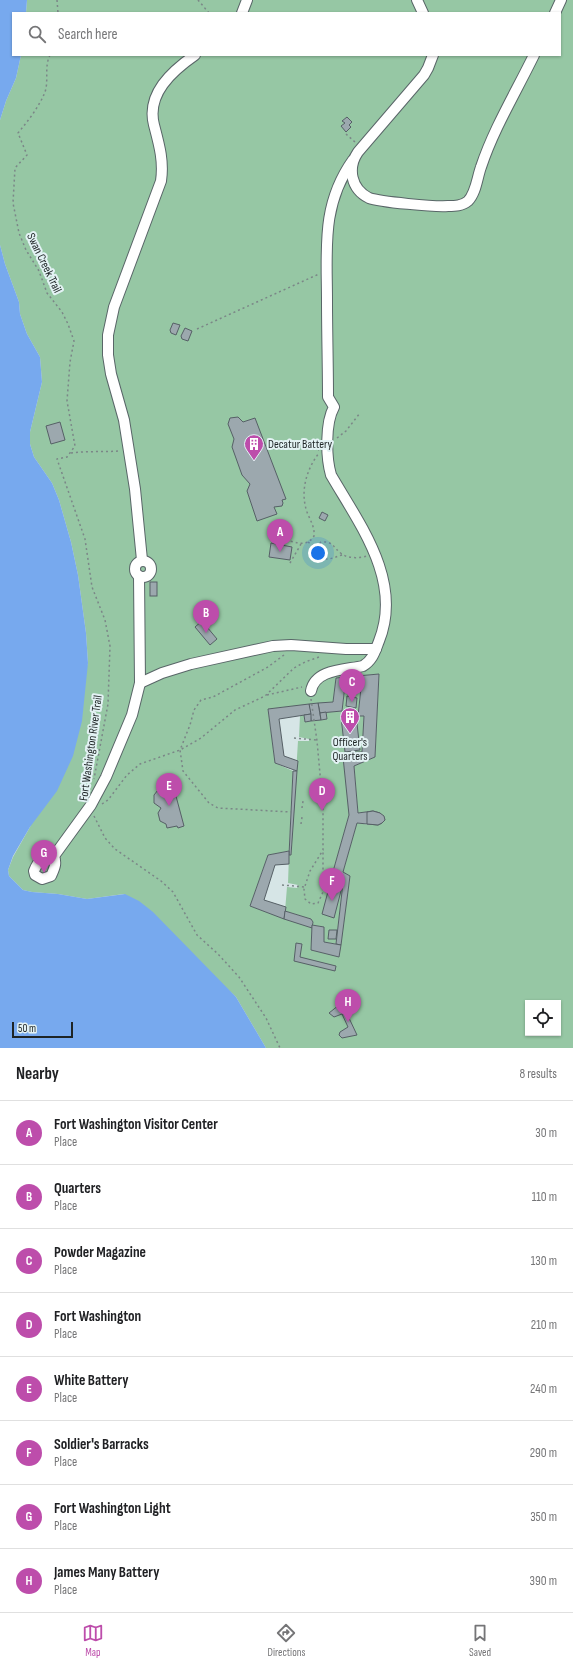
<!DOCTYPE html>
<html lang="en">
<head>
<meta charset="utf-8">
<style>
	:root { --surface:#fff; --page:#f6f6f6; --text:#202124; --muted:#757577; --line:#e0e0e0; --accent:#bd4dab }
	body { margin:0; font-family:"Sofia Sans Condensed",sans-serif; background:var(--page); color:var(--text) }
	.controls { position:absolute; right:12px; bottom:12px; display:grid; overflow:hidden; border-radius:0px; box-shadow:0 1px 3px #0004 }
	.controls button { width:36px; height:36px; display:grid; place-items:center; padding:0; border:0; border-bottom:1px solid var(--line); background:var(--surface); color:var(--text); font:20px sans-serif }
	.scale { position:absolute; left:12px; bottom:10px; width:61px; box-sizing:border-box; padding-left:4px; border:2px solid #1e2425; border-top:0; font-size:11px; line-height:14px; white-space:nowrap; color:#1e2425; -webkit-text-stroke:3px #e3f2f4; paint-order:stroke }
	.you { position:absolute; left:318px; top:553px; width:14px; height:14px; margin:-10px; border:3px solid #fff; border-radius:50%; background:#1a73e8; box-shadow:0 0 0 6px #1a73e833 }
	.badge { display:grid; place-items:center; width:26px; height:26px; border-radius:50%; background:var(--accent); color:#fff; font-size:13px; font-weight:700 }
	.pin { position:absolute; translate:-50% -33px; filter:drop-shadow(0 1px 2px #0008) }
	.pin::after { content:''; position:absolute; top:21px; width:14px; height:12px; background:inherit; clip-path:polygon(0 0,100% 0,50% 100%) }
	.list { margin:0; padding:0; list-style:none }
	h2 { display:flex; justify-content:space-between; align-items:center; height:52px; margin:0; padding:0 16px; font-size:17px }
	h2 small { font-size:13px; font-weight:400; color:var(--muted) }
	.list li { display:grid; grid-template-columns:26px 1fr auto; gap:12px; align-items:center; box-sizing:border-box; height:64px; padding:0 16px; border-top:1px solid var(--line) }
	.list b { display:block; font-size:15px; white-space:nowrap }
	.list p { margin:0; font-size:13px; white-space:nowrap; color:var(--muted) }
	.list em { font-size:13px; font-style:normal; color:var(--muted) }
	.icon { flex:none; width:22px; height:22px; fill:none; stroke:currentColor; stroke-width:2; stroke-linecap:round; stroke-linejoin:round }
	.map { position:relative; flex:none; width:573px; height:1048px; overflow:hidden }
	.search { position:absolute; background:var(--surface); box-shadow:0 1px 3px #0004; left:12px; right:12px; top:12px; height:44px; display:flex; align-items:center; gap:10px; box-sizing:border-box; padding:0 14px; border-radius:0px; color:var(--muted); font-size:15px }
	.sheet { height:564px; background:var(--surface) }
	nav { display:flex; justify-content:space-around; align-items:center; box-sizing:border-box; height:56px; border-top:1px solid var(--line); background:var(--surface); font-size:11px; color:var(--muted) }
	nav a { display:grid; justify-items:center; gap:2px }
	nav .on { color:var(--accent) }
	.map>svg:first-child { display:block }
	.green { fill:#96c7a4; fill-rule:evenodd }
	.water { fill:#77a9ee }
	.building { fill:#9ca8ae; stroke:#566066 }
	.lines { fill:none; stroke-linecap:round; stroke-linejoin:round }
	.minor-casing { stroke:#596668; stroke-width:12 }
	.path { stroke:#7b8687; stroke-width:1.5; stroke-dasharray:2 3; stroke-linecap:butt }
	.minor { stroke:#fff; stroke-width:10 }
	.labels { text-anchor:middle; dominant-baseline:central; stroke-width:4; stroke-linejoin:round; paint-order:stroke }
	.street-label { font-size:12px; fill:#1e2425; stroke:#e3f2f4 }
	.poi-label { font-size:12px; fill:#1e2425; stroke:#e3f2f4; text-anchor:start }
</style>
</head>
<body>
<div class="map">
<svg width="573" height="1048" viewBox="0 0 573 1048">
	<rect width="100%" height="100%" fill="#d6e5e6"/>
	<g class="green">
		<path d="M27,0H573V1048H266L236,997L124,894L87,899L58,894L32,892L23,890L9,876L8,870L13,857L30,827L88,663L86,633L78,575L71,542L59,500L52,483L34,457L30,444V432L42,382L40,357L27,334L20,314L19,302L5,264L0,245V120L6,101L16,78L21,55H560V13H26ZM379,674L375,757L354,766L358,813L373,811L380,813L385,820C379,828 367,824 357,823L343,872L350,876L339,957L311,950L312,928L250,906L268,855L289,851L293,771L275,763L268,709L333,702L336,678ZM528,1003H558V1033H528Z"/>
		<path d="M361,688L358,715L364,716L362,752H355L349,815L332,875L343,883L336,944L324,942V927L312,925L313,922L311,919L285,911L287,887L297,888L298,885L288,883L289,855L291,854L298,741H309V739L299,737L300,716L304,715L305,722L327,719L326,712L342,711L345,689Z"/>
	</g>
	<g class="water">
		<path d="M0,0H27L26,13H13V55H21L16,78L6,101L0,120Z"/>
		<path d="M0,245L5,264L19,302L20,314L27,334L40,357L42,382L30,432V444L34,457L52,483L59,500L71,542L78,575L86,633L88,663L82,721L73,756L57,791L30,827L13,856L8,870L9,876L23,890L32,892L58,894L87,899L125,894L139,901L153,912L236,997L266,1048H0Z"/>
	</g>
	<g class="building">
		<path d="M347,117L352,122L349,125L351,127L346,132L341,126L345,123L342,121Z"/>
		<path d="M173,323L180,325L176,335L171,333L170,330Z"/>
		<path d="M185,328L192,331L188,341L182,339L181,336Z"/>
		<path d="M238,417L243,422L255,418L286,499L282,500L283,503L282,506L274,507L277,514L257,521L247,491L250,484L242,475L232,447L234,439L228,424L230,418Z"/>
		<path d="M60,422L65,440L51,444L46,426Z"/>
		<path d="M322,512L328,515L325,521L319,518Z"/>
		<path d="M271,543L292,547L290,560L269,557Z"/>
		<rect x="150" y="582" width="7" height="14"/>
		<path d="M202,621L217,639L210,645L195,627Z"/>
		<path d="M379,674L375,757L354,766L358,813L373,811L380,813L385,820L382,823L378,825L357,823L343,872L350,876L341,945L336,944L343,883L332,875L349,815L343,757L355,752H362L364,716H358L361,688L345,689L346,677Z"/>
		<path d="M346,677L342,711L320,713L318,703L333,702L336,678Z"/>
		<path d="M347,696L357,698L356,708L346,706Z"/>
		<path d="M318,703L321,720L311,721L309,704Z"/>
		<path d="M309,704L311,714L279,719L284,756L298,761L297,771L275,763L268,709Z"/>
		<path d="M326,712L327,719L321,720L320,713Z"/>
		<path d="M311,714V721L305,722L304,715Z"/>
		<path d="M356,715L360,750L345,752L341,717Z"/>
		<path d="M293,771H297L291,855H289Z"/>
		<path d="M173,785L184,826L178,828L177,826L167,828L166,824L160,821L158,813L161,808L154,803V795L158,790Z"/>
		<path d="M373,811L380,813L384,816L385,820L382,823L378,825L367,824V812Z"/>
		<path d="M289,851V864L275,865L264,900L286,907L284,919L250,906L268,855Z"/>
		<path d="M330,884L342,887L334,918L322,914Z"/>
		<path d="M285,911L311,919L313,922L312,928L284,919Z"/>
		<path d="M312,925L324,927V942L341,945L339,957L311,950Z"/>
		<path d="M329,930H337L336,939H328Z"/>
		<path d="M296,943L302,944L300,957L336,966L335,971L294,961Z"/>
		<path d="M341,1001L357,1035L342,1038L339,1035L340,1032L348,1027L342,1014L334,1017L329,1013L339,1005L337,1002Z"/>
	</g>
	<g class="lines">
		<defs>
			<g id="minor">
				<path d="M417,0L423,13"/>
				<path d="M242,13L247,0"/>
				<path d="M555,13L561,0"/>
				<path d="M433,55L428,68L424,75L358,152C347,168 351,189 369,198C380,202 435,207 448,206C455,206 462,206 468,201C476,193 477,178 481,167C494,128 516,92 534,55"/>
				<path d="M142,560L135,489L124,420L111,374L108,355V335L114,307L161,181C164,161 159,144 154,125C146,94 172,71 195,55"/>
				<circle cx="143" cy="569" r="8"/>
				<path d="M140,683L162,673L191,664L273,646L291,645L346,649H376"/>
				<path d="M311,691C315,669 345,670 363,666C373,660 375,651 379,641C403,581 360,525 331,475C326,458 325,423 334,407L328,397C328,365 327,333 327,301C327,249 321,205 353,160"/>
				<path d="M54,856C57,864 54,869 51,876L42,879L35,875L34,871C38,861 43,855 54,856L91,805L106,777L132,715L140,683L139,576"/>
			</g>
		</defs>
		<use href="#minor" class="minor-casing"/>
		<g class="path">
			<path d="M57,0L58,13"/>
			<path d="M198,0L209,13"/>
			<path d="M50,55C44,67 49,80 45,92C39,107 28,121 18,133L27,155L15,168L13,203L19,233L26,250L39,271L47,293L62,312L68,324L74,341L70,362L67,401L75,446L67,457L57,459L85,539L92,587L105,620L110,646L108,704L94,779"/>
			<path d="M346,134L355,142"/>
			<path d="M197,329L319,274"/>
			<path d="M337,438L346,431L360,413"/>
			<path d="M270,445L292,441L319,450"/>
			<path d="M71,453C87,451 104,452 120,451"/>
			<path d="M281,539C294,541 306,549 314,536C315,527 310,520 307,512C300,492 306,470 319,453"/>
			<path d="M308,542L316,548L325,551"/>
			<path d="M342,555C332,558 324,563 316,554V548L321,542C334,541 333,548 342,554C349,559 360,558 367,556"/>
			<path d="M290,563L301,544"/>
			<path d="M284,655L268,667L213,697L201,700L194,710L190,725L180,750L183,771L209,803L218,808L291,812"/>
			<path d="M267,695L302,687"/>
			<path d="M311,699L317,741L323,807V850L310,871L304,889L305,899L311,904L318,903L323,892V850"/>
			<path d="M294,738L316,740"/>
			<path d="M102,804L108,800L127,775L140,764L180,750L201,738L235,710L265,696L294,668L305,662L319,657"/>
			<path d="M302,808L303,801"/>
			<path d="M94,816L105,838L115,849L161,881L173,892L197,935L218,954L239,977L266,1018L280,1048"/>
			<path d="M301,824L302,817"/>
			<path d="M282,885L305,887"/>
		</g>
		<use href="#minor" class="minor"/>
	</g>
	<defs>
		<symbol id="building-pin" viewBox="-11 -11 22 30"><path d="M0 17L-7.5 6A9.5 9.5 0 1 1 7.5 6Z" fill="#bd4dab" stroke="#e3f2f4"/><path d="M-4-6H4V6H1V3H-1V6H-4ZM-2.5-4.3h1.7v1.8h-1.7ZM.8-4.3h1.7v1.8H.8ZM-2.5-1h1.7V.8h-1.7ZM.8-1h1.7V.8H.8Z" fill="#fff"/></symbol>
	</defs>
	<g fill-rule="evenodd">
		<use href="#building-pin" x="243" y="433" width="22" height="30"/>
		<use href="#building-pin" x="339" y="706" width="22" height="30"/>
	</g>
	<g class="labels">
		<g class="street-label">
			<text transform="translate(44 263) rotate(64)">Swan Creek Trail</text>
			<text transform="translate(91 748) rotate(-82)">Fort Washington River Trail</text>
		</g>
		<g class="poi-label">
			<text x="268" y="444">Decatur Battery</text>
			<text x="350" y="742" text-anchor="middle">Officer's<tspan x="350" dy="14">Quarters</tspan></text>
		</g>
	</g>
</svg>
<div class="controls">
<button><svg class="icon" aria-label="locate" viewBox="0 0 24 24"><circle cx="12" cy="12" r="6"/><path d="M12 2v4M12 18v4M2 12h4M18 12h4"/></svg></button>
</div>
<div class="scale">50 m</div>
<div class="you"></div>
<div class="pin badge" style="left:280px;top:552px">A</div>
<div class="pin badge" style="left:206px;top:633px">B</div>
<div class="pin badge" style="left:352px;top:702px">C</div>
<div class="pin badge" style="left:322px;top:811px">D</div>
<div class="pin badge" style="left:169px;top:806px">E</div>
<div class="pin badge" style="left:332px;top:901px">F</div>
<div class="pin badge" style="left:44px;top:873px">G</div>
<div class="pin badge" style="left:348px;top:1022px">H</div>
<div class="search"><svg class="icon" aria-label="search" viewBox="0 0 24 24"><circle cx="10" cy="10" r="6"/><path d="M15 15l6 6"/></svg>Search here</div>
</div>
<section class="sheet">
<h2>Nearby<small>8 results</small></h2>
<ul class="list">
<li><span class="badge">A</span><div><b>Fort Washington Visitor Center</b><p>Place</p></div><em>30 m</em></li>
<li><span class="badge">B</span><div><b>Quarters</b><p>Place</p></div><em>110 m</em></li>
<li><span class="badge">C</span><div><b>Powder Magazine</b><p>Place</p></div><em>130 m</em></li>
<li><span class="badge">D</span><div><b>Fort Washington</b><p>Place</p></div><em>210 m</em></li>
<li><span class="badge">E</span><div><b>White Battery</b><p>Place</p></div><em>240 m</em></li>
<li><span class="badge">F</span><div><b>Soldier's Barracks</b><p>Place</p></div><em>290 m</em></li>
<li><span class="badge">G</span><div><b>Fort Washington Light</b><p>Place</p></div><em>350 m</em></li>
<li><span class="badge">H</span><div><b>James Many Battery</b><p>Place</p></div><em>390 m</em></li>
</ul>
</section>
<nav>
<a class="on"><svg class="icon" aria-label="map" viewBox="0 0 24 24"><path d="M3 6l6-2 6 2 6-2v14l-6 2-6-2-6 2zM9 4v14M15 6v14"/></svg>Map</a>
<a><svg class="icon" aria-label="directions" viewBox="0 0 24 24"><path d="M12 3l9 9-9 9-9-9zM9 14v-3h6M13 9l2 2-2 2"/></svg>Directions</a>
<a><svg class="icon" aria-label="saved" viewBox="0 0 24 24"><path d="M7 4h10v16l-5-4-5 4z"/></svg>Saved</a>
</nav>
</body>
</html>
